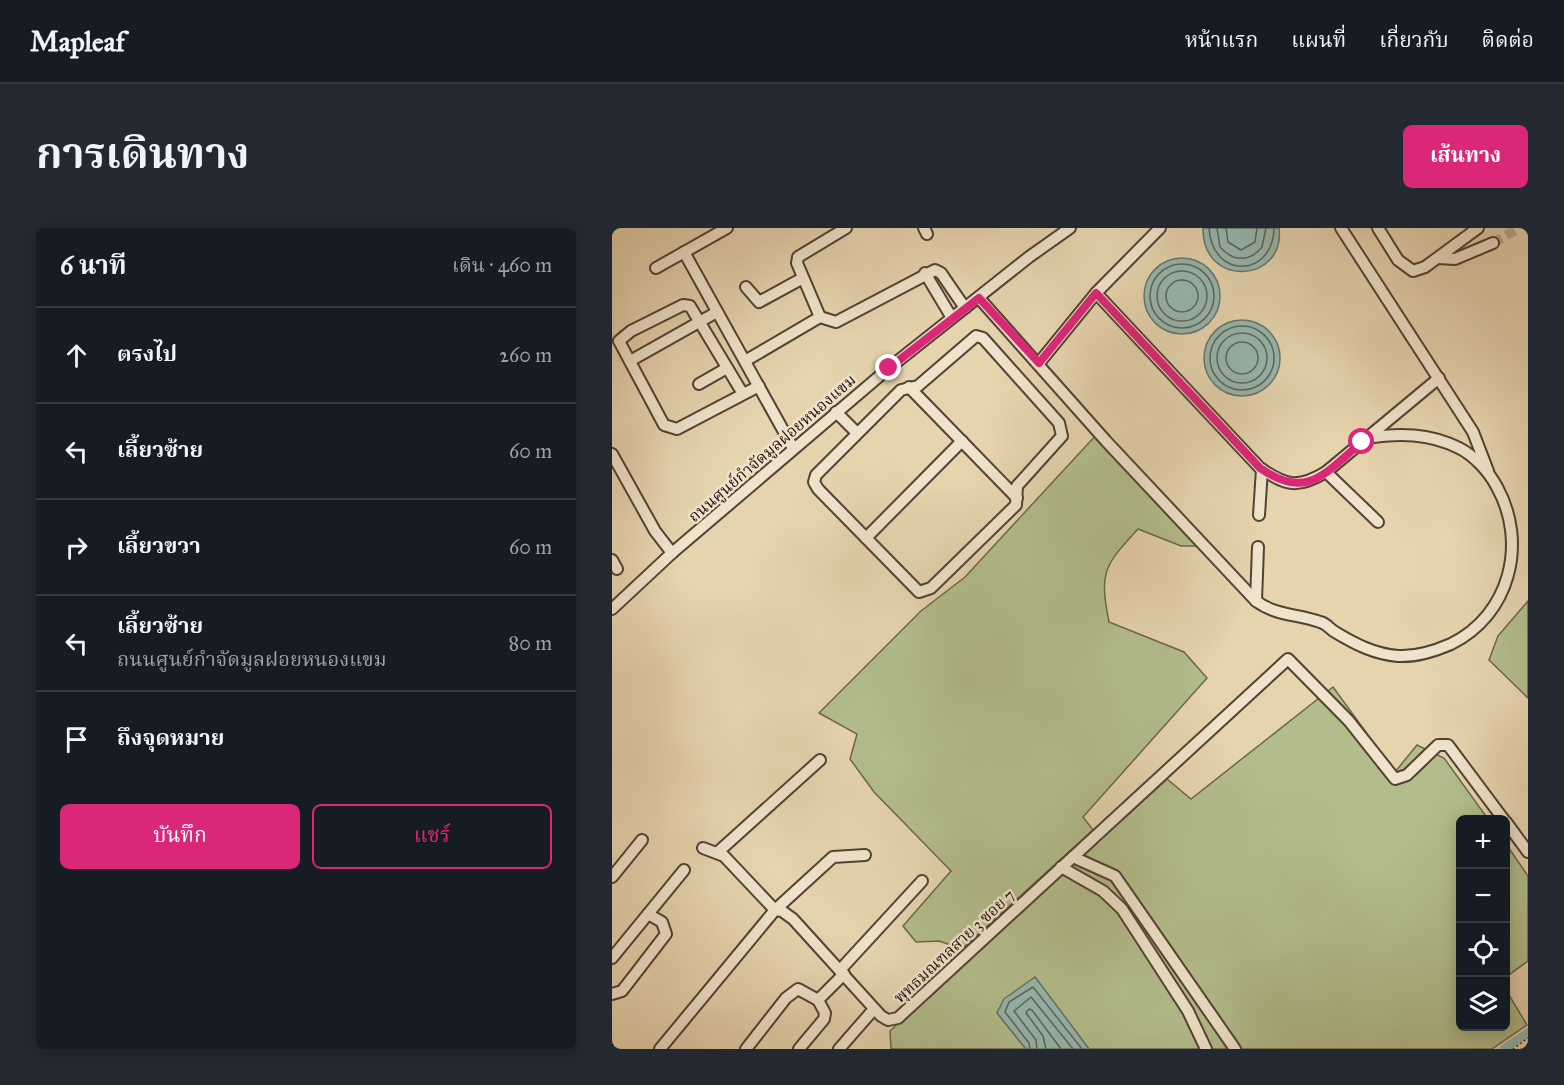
<!DOCTYPE html>
<html lang="th">
<head>
<meta charset="utf-8">
<style>
	:root { --surface:#171b24; --page:#242831; --text:#f1f3f6; --muted:#9ea1a6; --line:#363941; --accent:#db2777 }
	body { margin:0; font-family:"IM FELL Great Primer","Noto Serif Thai",serif; background:var(--page); color:var(--text) }
	.controls { position:absolute; right:18px; bottom:18px; display:grid; overflow:hidden; border-radius:9px; box-shadow:0 3px 15px #0003 }
	.controls button { width:54px; height:54px; display:grid; place-items:center; padding:0; border:0; border-bottom:2px solid var(--line); background:var(--surface); color:var(--text); font:30px sans-serif }
	.stop { position:absolute; width:18px; height:18px; margin:-14px; border:4px solid #db2777; border-radius:50%; background:#fff }
	.stop.end { background:#db2777; border-color:#fff; box-shadow:0 2px 6px #0008 }
	.list { margin:0; padding:0; list-style:none }
	h2 { display:flex; justify-content:space-between; align-items:center; height:78px; margin:0; padding:0 24px; font-size:26px }
	h2 small { font-size:20px; font-weight:400; color:var(--muted) }
	.list li { display:grid; grid-template-columns:39px 1fr auto; gap:18px; align-items:center; box-sizing:border-box; height:96px; padding:0 24px; border-top:2px solid var(--line) }
	.list b { display:block; font-size:22px; white-space:nowrap }
	.list p { margin:0; font-size:20px; white-space:nowrap; color:var(--muted) }
	.list em { font-size:20px; font-style:normal; color:var(--muted) }
	.actions { display:flex; gap:12px; padding:18px 24px }
	.actions a { flex:1; padding:14px 0; border:2px solid var(--accent); border-radius:9px; text-align:center; font-size:21px; color:var(--accent) }
	.actions .main { background:var(--accent); color:#fff }
	.icon { flex:none; width:33px; height:33px; fill:none; stroke:currentColor; stroke-width:2; stroke-linecap:round; stroke-linejoin:round }
	.map { position:relative; flex:none; width:916px; height:821px; overflow:hidden; border-radius:9px }
	header { display:flex; align-items:center; gap:36px; box-sizing:border-box; height:84px; padding:0 30px; background:var(--surface); border-bottom:2px solid var(--line) }
	header strong { font-size:28px }
	nav { display:flex; gap:33px; margin-inline-start:auto; font-size:21px }
	.intro { display:flex; align-items:center; justify-content:space-between; box-sizing:border-box; height:144px; padding:0 36px }
	h1 { margin:0; font-size:42px }
	.button { padding:15px 27px; border-radius:9px; background:var(--accent); color:#fff; font-size:21px; font-weight:700 }
	main { display:flex; gap:36px; padding:0 36px }
	aside { flex:1; background:var(--surface); border-radius:9px; box-shadow:0 3px 15px #0003 }
	.map>svg:first-child { display:block }
	.green { fill:#b3bd8c; stroke:#6a674c; stroke-width:1.5 }
	.water { fill:#96b8ae; stroke:#68756d; stroke-width:1.5 }
	.lines { fill:none; stroke-linecap:round; stroke-linejoin:round }
	.shore { stroke:#5c645c; stroke-width:1.5 }
	.canal { stroke:#96b8ae; stroke-width:9 }
	.minor-tunnel { stroke:#bfad8e; stroke-width:10; stroke-dasharray:10 5; stroke-linecap:butt }
	.minor-casing { stroke:#534234; stroke-width:14 }
	.path { stroke:#22110b; stroke-width:1.5; stroke-dasharray:1.5 3; stroke-linecap:butt }
	.minor { stroke:#efe3cb; stroke-width:10 }
	.route { stroke:#db2777; stroke-width:8 }
	.labels { text-anchor:middle; dominant-baseline:central; stroke-width:5; stroke-linejoin:round; paint-order:stroke }
	.street-label { font-size:16px; fill:#22110b; stroke:#efe3cb }
</style>
</head>
<body>
<header>
<strong>Mapleaf</strong>
<nav><a>หน้าแรก</a><a>แผนที่</a><a>เกี่ยวกับ</a><a>ติดต่อ</a></nav>
</header>
<div class="intro"><h1>การเดินทาง</h1><a class="button">เส้นทาง</a></div>
<main>
<aside>
<h2>6 นาที<small>เดิน · 460 m</small></h2>
<ul class="list">
<li><svg class="icon" aria-label="ahead" viewBox="0 0 24 24"><path d="M12 20V5M6 11l6-6 6 6"/></svg><div><b>ตรงไป</b></div><em>260 m</em></li>
<li><svg class="icon" aria-label="left" viewBox="0 0 24 24"><path d="M17 20v-9H6M10 6l-5 5 5 5"/></svg><div><b>เลี้ยวซ้าย</b></div><em>60 m</em></li>
<li><svg class="icon" aria-label="right" viewBox="0 0 24 24"><path d="M7 20v-9h11M14 6l5 5-5 5"/></svg><div><b>เลี้ยวขวา</b></div><em>60 m</em></li>
<li><svg class="icon" aria-label="left" viewBox="0 0 24 24"><path d="M17 20v-9H6M10 6l-5 5 5 5"/></svg><div><b>เลี้ยวซ้าย</b><p>ถนนศูนย์กำจัดมูลฝอยหนองแขม</p></div><em>80 m</em></li>
<li><svg class="icon" aria-label="arrive" viewBox="0 0 24 24"><path d="M6 21V4h12l-3 4 3 4H6"/></svg><div><b>ถึงจุดหมาย</b></div></li>
</ul>
<div class="actions"><a class="main">บันทึก</a><a>แชร์</a></div>
</aside>
<div class="map">
<svg width="916" height="821" viewBox="0 0 916 821">
	<rect width="100%" height="100%" fill="#e6d4af"/>
	<filter id="stains"><feTurbulence type="fractalNoise" baseFrequency=".00333" numOctaves="4"/><feColorMatrix values="0 0 0 0 .2 0 0 0 0 .09 0 0 0 0 .02 0 0 0 .5 -.17"/></filter>
	<radialGradient id="worn" r=".72"><stop offset=".6" stop-color="#630" stop-opacity="0"/><stop offset="1" stop-color="#630" stop-opacity=".3"/></radialGradient>
	<g class="green">
		<path d="M485,206L589,318H569L526,301C492,338 487,344 497,394L572,424L595,450L471,589L481,602L350,721L327,713L304,714L291,698L339,643L262,564L238,531L245,506L207,485L309,383L353,349Z"/>
		<path d="M916,373V470L877,432L886,408Z"/>
		<path d="M721,459L783,544L805,517L832,530L876,591L849,592V798H894V762L915,797L880,821H477L423,749L385,785L414,821H279L278,803L555,551L579,571Z"/>
		<path d="M894,616L916,648V733L894,749Z"/>
	</g>
	<g class="water">
		<path d="M667,0C674,55 590,61 591,0Z"/>
		<circle cx="570" cy="68" r="38"/>
		<circle cx="630" cy="130" r="38"/>
		<path d="M423,749L477,821H414L385,785L392,771Z"/>
	</g>
	<g class="lines">
		<g class="shore">
			<path d="M597,0C600,52 661,50 662,0"/>
			<path d="M605,0L608,19C621,34 638,34 650,19L654,0"/>
			<path d="M614,0L616,14L629,22L643,14L645,0"/>
			<circle cx="570" cy="68" r="32"/>
			<circle cx="570" cy="68" r="25"/>
			<circle cx="570" cy="68" r="16"/>
			<circle cx="630" cy="130" r="32"/>
			<circle cx="630" cy="130" r="25"/>
			<circle cx="630" cy="130" r="16"/>
			<path d="M418,821L417,815L393,784L397,774L421,759L470,821"/>
			<path d="M425,821L424,812L402,783L419,769L461,821"/>
			<path d="M434,821L431,808L414,785L417,781L420,782L449,821"/>
		</g>
		<path class="canal" d="M892,821L916,805"/>
		<path class="minor-tunnel" d="M881,15L907,0"/>
		<defs>
			<g id="minor">
				<path d="M234,0L186,29L185,35L208,89L224,94L323,42L329,45L353,80"/>
				<path d="M312,0L315,6"/>
				<path d="M729,0L861,204L876,243"/>
				<path d="M766,0L786,32L801,43L813,39L866,0"/>
				<path d="M72,24L181,220"/>
				<path d="M826,30L843,31L881,15"/>
				<path d="M44,40L115,0"/>
				<path d="M313,45L340,90"/>
				<path d="M134,59L147,74L191,50"/>
				<path d="M484,65L648,240C674,258 686,261 714,244L827,150"/>
				<path d="M367,70L494,213L644,373C664,388 686,386 708,394C714,395 718,401 723,404C743,416 762,426 786,428C804,429 823,423 839,416C898,387 916,315 885,259C877,244 863,228 847,220C817,205 787,205 754,210"/>
				<path d="M364,108L371,110L447,195L450,208L405,258L404,277L319,360L307,364L206,261L202,254L204,247L289,162L306,158Z"/>
				<path d="M18,133L105,84"/>
				<path d="M133,133L208,89"/>
				<path d="M427,135L484,65L548,0"/>
				<path d="M87,156L115,140"/>
				<path d="M297,159L405,270"/>
				<path d="M131,166L78,78L71,77L19,103L7,113L52,197L65,201L147,158"/>
				<path d="M224,184L245,205"/>
				<path d="M0,226L43,303L60,325"/>
				<path d="M714,244L766,294"/>
				<path d="M647,287L650,241"/>
				<path d="M254,310L350,213"/>
				<path d="M0,332L5,341"/>
				<path d="M644,373L646,319"/>
				<path d="M0,381L60,325L277,140L417,29L458,0"/>
				<path d="M894,594L916,624"/>
				<path d="M91,620L112,628L163,682L221,629L253,627"/>
				<path d="M106,624L208,532"/>
				<path d="M461,629L503,648L623,821"/>
				<path d="M449,639L491,663L510,681L576,783L594,821"/>
				<path d="M0,649L30,612"/>
				<path d="M0,730L72,642"/>
				<path d="M228,742L310,653"/>
				<path d="M0,766L10,763L54,706L50,694L36,686"/>
				<path d="M206,772L232,746"/>
				<path d="M48,821L163,682L170,683L181,691L269,788L276,792L286,790L676,431L737,493L783,551L795,547L826,517H836L892,592"/>
				<path d="M134,821L174,770L186,761L206,772L213,785L212,791L187,821"/>
				<path d="M227,821L262,781"/>
			</g>
		</defs>
		<use href="#minor" class="minor-casing"/>
		<path class="path" d="M901,821L916,810"/>
		<use href="#minor" class="minor"/>
	</g>
	<g class="lines">
		<path class="route" d="M277,140L367,70L427,135L484,65L648,240C695,273 713,245 750,214"/>
	</g>
	<g class="labels">
		<g class="street-label">
			<text transform="translate(160 220) rotate(-41)">ถนนศูนย์กำจัดมูลฝอยหนองแขม</text>
			<text transform="translate(342 718) rotate(-43)">พุทธมณฑลสาย 3 ซอย 7</text>
		</g>
	</g>
	<rect width="100%" height="100%" filter="url(#stains)"/>
	<rect width="100%" height="100%" fill="url(#worn)"/>
</svg>
<div class="controls">
<button>+</button>
<button>−</button>
<button><svg class="icon" aria-label="locate" viewBox="0 0 24 24"><circle cx="12" cy="12" r="6"/><path d="M12 2v4M12 18v4M2 12h4M18 12h4"/></svg></button>
<button><svg class="icon" aria-label="layers" viewBox="0 0 24 24"><path d="M12 4l9 5-9 5-9-5zM3 14l9 5 9-5"/></svg></button>
</div>
<div class="stop" style="left:750px;top:214px"></div>
<div class="stop end" style="left:277px;top:140px"></div>
</div>
</main>
</body>
</html>
